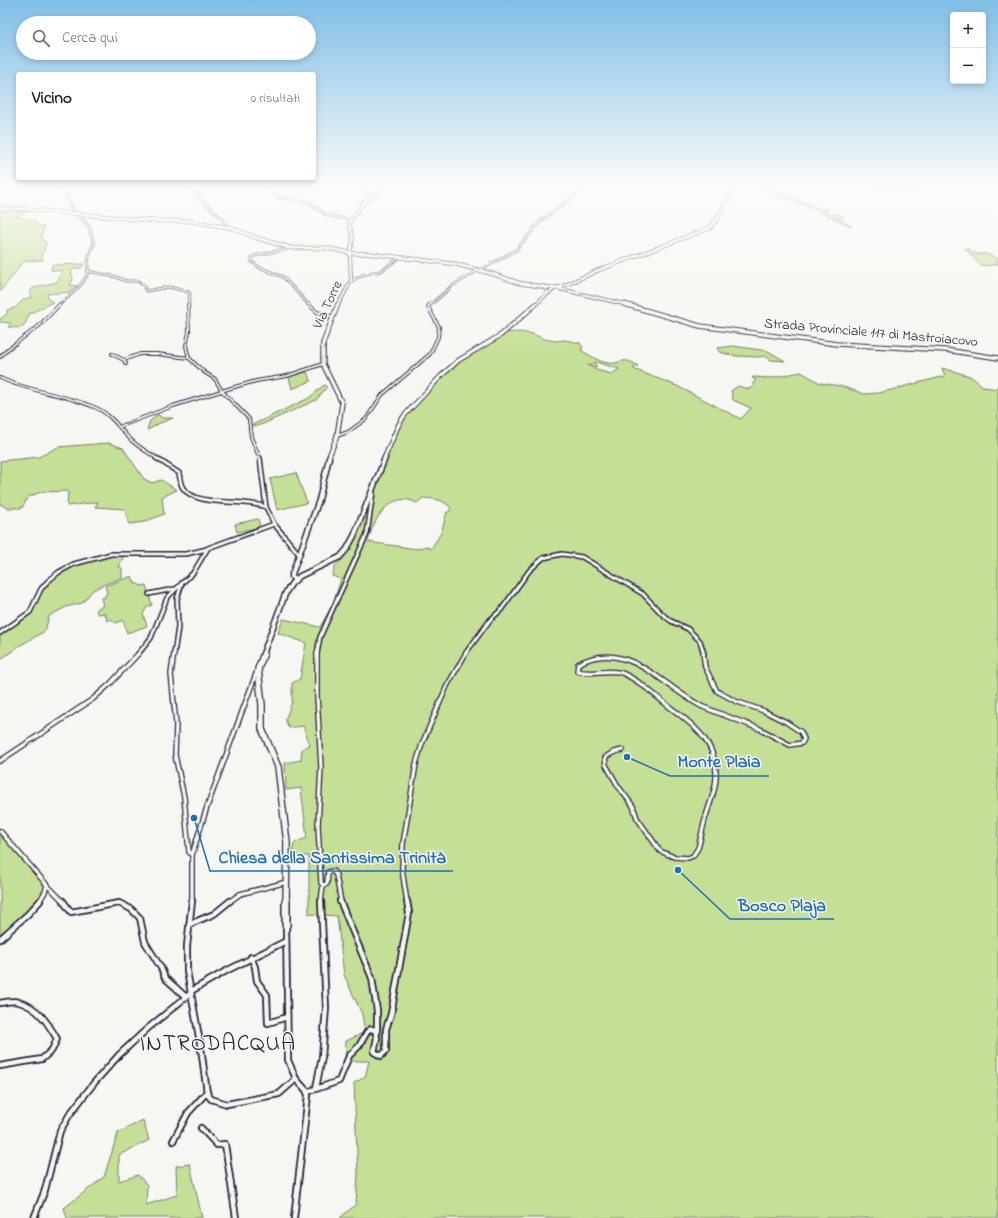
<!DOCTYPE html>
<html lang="it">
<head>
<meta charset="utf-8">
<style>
	:root { --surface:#fff; --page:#f2f2f2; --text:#202124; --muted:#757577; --line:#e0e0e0 }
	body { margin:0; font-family:"Indie Flower",sans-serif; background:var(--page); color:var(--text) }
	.controls { position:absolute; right:12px; top:12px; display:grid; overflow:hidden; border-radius:4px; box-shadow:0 2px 6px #0003 }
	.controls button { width:36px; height:36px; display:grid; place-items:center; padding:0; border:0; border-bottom:1px solid var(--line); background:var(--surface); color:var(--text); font:20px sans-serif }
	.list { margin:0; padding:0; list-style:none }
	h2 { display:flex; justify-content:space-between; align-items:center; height:52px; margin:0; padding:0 16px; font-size:17px }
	h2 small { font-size:13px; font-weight:400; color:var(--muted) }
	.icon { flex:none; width:22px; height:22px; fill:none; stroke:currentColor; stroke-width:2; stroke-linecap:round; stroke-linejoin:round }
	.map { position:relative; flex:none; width:998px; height:1218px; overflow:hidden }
	.search { position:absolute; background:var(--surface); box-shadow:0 2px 6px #0003; left:16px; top:16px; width:300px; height:44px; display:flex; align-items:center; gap:10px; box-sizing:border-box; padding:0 14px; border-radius:22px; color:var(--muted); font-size:15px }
	.panel { position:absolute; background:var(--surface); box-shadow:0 2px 6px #0003; left:16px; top:72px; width:300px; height:108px; border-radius:4px }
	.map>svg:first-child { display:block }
	.green { fill:#c4df96; stroke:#738068; fill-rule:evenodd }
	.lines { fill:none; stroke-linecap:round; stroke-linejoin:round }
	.street-far4-casing { stroke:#22223b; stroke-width:3 }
	.street-far3-casing { stroke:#22223b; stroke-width:4 }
	.street-far2-casing { stroke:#22223b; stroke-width:6 }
	.street-far1-casing { stroke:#22223b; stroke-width:6 }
	.street-casing { stroke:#22223b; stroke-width:8 }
	.secondary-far4-casing { stroke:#22223b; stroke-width:4 }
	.secondary-far3-casing { stroke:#22223b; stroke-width:5.5 }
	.secondary-far2-casing { stroke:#22223b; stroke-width:7 }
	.secondary-far1-casing { stroke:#22223b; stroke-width:8 }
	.secondary-casing { stroke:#22223b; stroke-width:10 }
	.primary-casing { stroke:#22223b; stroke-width:4.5 }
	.street-far4 { stroke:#f6f6f2; stroke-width:1.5 }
	.street-far3 { stroke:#f6f6f2; stroke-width:2 }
	.street-far2 { stroke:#f6f6f2; stroke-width:3 }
	.street-far1 { stroke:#f6f6f2; stroke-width:3.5 }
	.street { stroke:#f6f6f2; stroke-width:4.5 }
	.secondary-far4 { stroke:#f6f6f2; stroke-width:2.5 }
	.secondary-far3 { stroke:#f6f6f2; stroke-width:3.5 }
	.secondary-far2 { stroke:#f6f6f2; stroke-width:4 }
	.secondary-far1 { stroke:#f6f6f2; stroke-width:5.5 }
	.secondary { stroke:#f6f6f2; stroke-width:7 }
	.primary { stroke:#f6f6f2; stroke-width:3 }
	.labels { text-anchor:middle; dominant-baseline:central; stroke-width:3; stroke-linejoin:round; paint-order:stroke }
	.far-street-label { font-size:14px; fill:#22223b; stroke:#f6f6f2 }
	.near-quarter-label { font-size:23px; letter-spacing:1px; fill:#22223b; stroke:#f6f6f2 }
	.leader { fill:none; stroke:#1f6fb2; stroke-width:1.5 }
	.callout-dot { fill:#1f6fb2; stroke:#f6f6f2; stroke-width:1.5 }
	.callout-label { font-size:18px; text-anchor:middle; font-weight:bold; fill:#1f6fb2; stroke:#f6f6f2; stroke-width:3; stroke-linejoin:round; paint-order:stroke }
</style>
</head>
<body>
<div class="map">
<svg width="998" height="1218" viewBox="0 0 998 1218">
	<rect width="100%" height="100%" fill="#f6f6f2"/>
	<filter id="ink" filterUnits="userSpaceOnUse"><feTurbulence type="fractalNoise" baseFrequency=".025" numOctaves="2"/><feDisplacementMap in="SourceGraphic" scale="8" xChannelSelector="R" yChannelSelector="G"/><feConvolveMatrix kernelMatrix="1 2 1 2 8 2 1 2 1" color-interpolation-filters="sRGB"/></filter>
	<g filter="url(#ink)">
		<g class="green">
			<path d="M805,203L819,209L829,208L825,211C829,214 832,216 840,214L844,217L839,218L840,219L852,227L803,204Z"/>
			<path d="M0,210L27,211L16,217L35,221L34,223L44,227L41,238L47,244L44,247L45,250L41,253L43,260L24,261L0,292Z"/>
			<path d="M965,248L969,249L976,254H986L997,258L998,264L986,266L980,265Z"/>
			<path d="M84,264L81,268L74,269L71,271L73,279L70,285L77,286L69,292L47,294L49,300L53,302L29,314C25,328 22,329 8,327L11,323L0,322V319L7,314V310L15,308L24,299L33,297L29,292L33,288L57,282L62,271L51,270L52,265Z"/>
			<path d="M519,332L533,334L544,339L556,341L565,340L580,343L583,348L581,349L582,351C590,355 599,362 608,363C621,365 622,355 638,366L633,368L636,370L677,386L741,419L751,408L733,400L731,391L738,386L748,389L753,387V383L756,380L752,378L753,377L771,378L801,372L820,383L841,386L864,394L879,393L945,376L942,368L970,376L984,387L998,389V1218H340L356,1204L358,1174L354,1083L365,1077L369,1061H345L346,1041L365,1032L362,1014L344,975L337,916L309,914V856H292L294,843L307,838L301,788L286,790L285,763L301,760L302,749L310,745L303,726L289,728L285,720L292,702V683L300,679L306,643L278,633L283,619L320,627L332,606L341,579L332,576L335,566L343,559L340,557L347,549L404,416L459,360L503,333ZM595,362L619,369L612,374L596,370L588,365L597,367L594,363ZM423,498C435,499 443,499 451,508L449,512H447L441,533L431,549L426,546L417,549L368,542C373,520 390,489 417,503Z"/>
			<path d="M733,346L768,351L785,361L771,360L765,356L759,357L736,356L719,352L717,348Z"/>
			<path d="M307,372L311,381L292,389L289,377Z"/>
			<path d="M324,385L326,386V388L316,400L263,424L256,426L252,425L309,398Z"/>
			<path d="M157,415H159L162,418H173L158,424L148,430L147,429L150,421Z"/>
			<path d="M109,443L123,448L144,479L152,483L161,480L177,490L162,497L164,514L144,522L129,524L125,509L95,507L98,502L67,506L68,491L41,492L28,497L22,508H7L0,504V461L39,457L58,447Z"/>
			<path d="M296,473L307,503L277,510L270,479Z"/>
			<path d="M258,519L260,527L237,532L235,524Z"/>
			<path d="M119,553L123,558L119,567L122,568V578L105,584L93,590L82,603L66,607L49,616L45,631L19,646L0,660V633L30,612L38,595L47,582L70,566Z"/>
			<path d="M132,576L135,583L142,586L146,585L152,605L147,607L143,614L147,626L127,633L123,620L116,623L111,619L107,621L105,613L98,614L96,611L98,608L103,606L101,598L105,597L107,592L105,586Z"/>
			<path d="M0,831L47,885L46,893L0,939Z"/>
			<path d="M143,1120L149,1140L119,1155V1181L138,1175L147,1185L146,1205L177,1195L176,1166L190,1164L202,1218H67L64,1208L104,1177L118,1133Z"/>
		</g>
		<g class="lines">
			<defs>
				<g id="street-far4">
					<path d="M60,184L75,214"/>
					<path d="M188,184L202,201L222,218L229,227"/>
					<path d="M265,184L279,198L308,202L326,215L350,220"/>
					<path d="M357,184L362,191L376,194"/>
					<path d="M754,184L803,203"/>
					<path d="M866,184L883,189L897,187L913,191L916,187L913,184"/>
					<path d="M291,248L254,256L252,258V262L259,267L283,277L309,305"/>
					<path d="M481,270L516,250L541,221L573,197L583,184"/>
					<path d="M88,271L116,277L126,281H138L143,285L146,291L169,287L189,292L190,296L188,305"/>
					<path d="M351,281L365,274L381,271L399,258"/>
					<path d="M59,305C67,297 87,283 88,271C88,259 88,256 94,244L89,227L79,216L80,215"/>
					<path d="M430,305L452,286L479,270"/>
				</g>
				<g id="street-far3">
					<path d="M188,304L189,332L186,346L189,358L204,372L215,379L222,391L249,419L251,437L260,459"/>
					<path d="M308,304L317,312L333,317"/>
					<path d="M112,354L124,360L126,364"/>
					<path d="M0,357L8,349L39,326L60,304"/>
					<path d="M124,360L140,354H157L189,358"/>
					<path d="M0,378C30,392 64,394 94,407C110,413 119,428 130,439C138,447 149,453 158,459"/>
					<path d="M121,426L173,406L231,388L256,381L287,376L323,364"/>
					<path d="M337,436L348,432L366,419L382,395L430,354L438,337L439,327L428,307L430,304"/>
				</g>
				<g id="street-far2">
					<path d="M156,458L179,473C180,478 180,484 183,488C197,508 243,498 266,507L274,524L299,554"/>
					<path d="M260,458L266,507"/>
					<path d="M149,594L174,589"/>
					<path d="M0,633L30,612L41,589L47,582L59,572L74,564L111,554H186L207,549"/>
					<path d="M138,654L151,638L167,598L182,583"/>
					<path d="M174,654L178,627L177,599L182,583L193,573L208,548L274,524"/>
					<path d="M317,654L320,637L367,534L373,492"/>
					<path d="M465,654L490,620L501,610L529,571L543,558L562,554L582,557L643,594L662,614L671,621L688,629L700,641L704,654"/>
				</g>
				<g id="street-far1">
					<path d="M174,653L171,674L176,724L175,755L184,797L189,852L192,855"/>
					<path d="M317,653V696L321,767L318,825L321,883L323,885L321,902"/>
					<path d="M623,750C616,751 610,753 605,758L606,765L618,786L633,806L637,818L660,851L674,857L688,858L693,856L698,848C701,838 703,826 706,816C709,806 713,796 715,786C722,747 696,726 667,705C653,694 639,680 622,673C607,668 592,676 577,671L578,664C628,637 664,688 703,707L760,729L790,745L802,743L804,739L801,732L786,722L764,711L735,701L717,691L705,667L703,653"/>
					<path d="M0,761L93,699L110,684L139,653"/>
					<path d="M0,831L47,885L45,892L39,902"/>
					<path d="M47,885L64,902"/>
					<path d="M323,885L327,884L328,872L333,871L336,875L341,902"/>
					<path d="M192,902V855L207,807L257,671"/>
					<path d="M229,902L240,894L287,882"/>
					<path d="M407,902L402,869L403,844L416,764L422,744L447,686L466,653"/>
				</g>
				<g id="street">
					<path d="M63,901L71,912L119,903L131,909L140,918L145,942L161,968L165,978L186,997"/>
					<path d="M192,901L187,946V971L201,1048L207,1093L211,1099L227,1104L279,1094L296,1079"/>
					<path d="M340,901L372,978L377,1011V1033"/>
					<path d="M190,924L214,914L230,901"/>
					<path d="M286,925L288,1060L296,1079L306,1090L308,1095L294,1218"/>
					<path d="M0,939L28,914L40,901"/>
					<path d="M251,957L255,967L257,981L267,995L268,1023L287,1017"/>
					<path d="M191,991L226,971L286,941"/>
					<path d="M0,1003C6,1002 14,1000 19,1002C38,1007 48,1023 57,1039L52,1050L42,1059L0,1066"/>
					<path d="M316,1088L322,1057L326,1008L321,901"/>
					<path d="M307,1092L339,1081L349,1056L359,1046L367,1032L371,1029L375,1030L377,1038L374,1052L381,1056L386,1051V1029L391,1014L409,913L407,901"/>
					<path d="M201,1128L217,1145L225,1144L236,1218"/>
					<path d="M173,1141L188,1113L207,1092"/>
					<path d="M34,1218L45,1190L60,1131L70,1114L94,1083L119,1055L147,1029L191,993"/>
				</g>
				<g id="secondary-far4">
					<path d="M0,205L6,208"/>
					<path d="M547,294L556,288L628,305"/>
					<path d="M338,305L351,281L350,254L353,239L349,222L365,201L380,192L382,184"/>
					<path d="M535,305L547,294L546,289L543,287"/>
				</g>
				<g id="secondary-far3">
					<path d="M624,304L700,326L837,344L946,350L998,358"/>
					<path d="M328,459L337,436L342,403L323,364V343L338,304"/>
					<path d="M384,459L398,426L404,416L441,376L459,360L501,335L536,304"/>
				</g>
				<g id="secondary-far2">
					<path d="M295,580L292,577V574L319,500L329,458"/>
					<path d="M263,654L286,592L292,583L300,576L340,557L347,549L354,536L385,458"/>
				</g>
				<path id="secondary-far1" d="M264,653L258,669L262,705V729L278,767L287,843L286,902"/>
				<path id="secondary" d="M286,925V901"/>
				<path id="primary" d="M0,209H24L155,221H191L232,228L257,238L291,248H326L351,253L373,254L455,264L493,274L519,283L552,288L561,287L599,270L710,228L718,218L736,184"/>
			</defs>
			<use href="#street-far4" class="street-far4-casing"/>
			<use href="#street-far3" class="street-far3-casing"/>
			<use href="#street-far2" class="street-far2-casing"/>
			<use href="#street-far1" class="street-far1-casing"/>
			<use href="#street" class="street-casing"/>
			<use href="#secondary-far4" class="secondary-far4-casing"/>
			<use href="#secondary-far3" class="secondary-far3-casing"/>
			<use href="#secondary-far2" class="secondary-far2-casing"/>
			<use href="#secondary-far1" class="secondary-far1-casing"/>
			<use href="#secondary" class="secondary-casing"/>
			<use href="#primary" class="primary-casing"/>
			<use href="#street-far4" class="street-far4"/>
			<use href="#street-far3" class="street-far3"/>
			<use href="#street-far2" class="street-far2"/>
			<use href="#street-far1" class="street-far1"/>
			<use href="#street" class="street"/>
			<use href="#secondary-far4" class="secondary-far4"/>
			<use href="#secondary-far3" class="secondary-far3"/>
			<use href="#secondary-far2" class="secondary-far2"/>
			<use href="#secondary-far1" class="secondary-far1"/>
			<use href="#secondary" class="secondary"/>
			<use href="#primary" class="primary"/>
		</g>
	</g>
	<linearGradient id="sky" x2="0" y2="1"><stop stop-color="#80bee7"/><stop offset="0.52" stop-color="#fbfbf9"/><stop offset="1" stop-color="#fbfbf9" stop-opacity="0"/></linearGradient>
	<rect width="998" height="354" fill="url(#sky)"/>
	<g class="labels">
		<g class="far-street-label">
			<text transform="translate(328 305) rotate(-65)">Via Torre</text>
			<text transform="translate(871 333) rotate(5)">Strada Provinciale 117 di Mastroiacovo</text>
		</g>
		<g class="near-quarter-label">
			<text x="218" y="1044">INTRODACQUA</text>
		</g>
	</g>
	<path class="leader" d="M627 757L670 776H769M194 818L210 871H453M678 870L730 919H834"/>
	<g class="callout-dot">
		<circle cx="627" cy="757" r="4"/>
		<circle cx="194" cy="818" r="4"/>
		<circle cx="678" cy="870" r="4"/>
	</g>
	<g class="callout-label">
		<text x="719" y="767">Monte Plaia</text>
		<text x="332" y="863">Chiesa della Santissima Trinità</text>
		<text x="782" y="911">Bosco Plaja</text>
	</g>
</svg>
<div class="controls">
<button>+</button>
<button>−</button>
</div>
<div class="search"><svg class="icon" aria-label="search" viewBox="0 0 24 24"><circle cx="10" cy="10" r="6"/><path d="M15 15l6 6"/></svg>Cerca qui</div>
<section class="panel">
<h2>Vicino<small>0 risultati</small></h2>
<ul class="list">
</ul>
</section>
</div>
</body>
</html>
